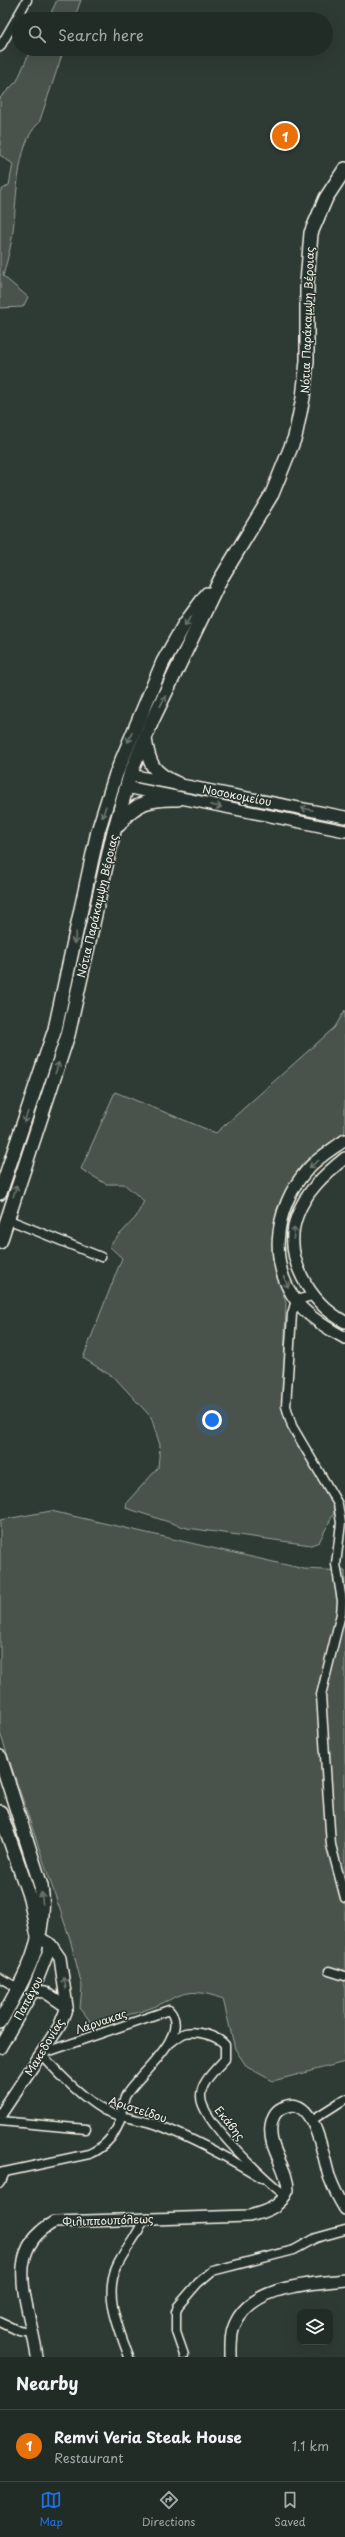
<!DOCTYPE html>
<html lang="en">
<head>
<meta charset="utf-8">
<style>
	:root { --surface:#222c27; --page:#2e3833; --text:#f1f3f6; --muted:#a2a7a7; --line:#3f4844; --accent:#1a73e8 }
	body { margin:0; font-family:"Playpen Sans",sans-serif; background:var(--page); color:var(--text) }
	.controls { position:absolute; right:12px; bottom:12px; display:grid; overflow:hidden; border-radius:8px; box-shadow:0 4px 16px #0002 }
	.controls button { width:36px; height:36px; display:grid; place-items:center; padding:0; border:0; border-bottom:1px solid var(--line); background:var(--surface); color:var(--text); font:20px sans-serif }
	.you { position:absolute; left:212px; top:1420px; width:14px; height:14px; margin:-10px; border:3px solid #fff; border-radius:50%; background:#1a73e8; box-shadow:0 0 0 6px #1a73e833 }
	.badge { display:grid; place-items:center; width:26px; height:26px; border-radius:50%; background:var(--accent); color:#fff; font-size:13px; font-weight:700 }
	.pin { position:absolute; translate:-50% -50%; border:2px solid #fff; box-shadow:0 1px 4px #0006 }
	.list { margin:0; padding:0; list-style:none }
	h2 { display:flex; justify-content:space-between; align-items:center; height:52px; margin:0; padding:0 16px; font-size:17px }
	h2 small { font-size:13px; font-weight:400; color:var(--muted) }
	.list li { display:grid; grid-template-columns:26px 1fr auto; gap:12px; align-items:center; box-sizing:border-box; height:72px; padding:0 16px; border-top:1px solid var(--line) }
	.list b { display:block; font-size:15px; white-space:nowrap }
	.list p { margin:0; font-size:13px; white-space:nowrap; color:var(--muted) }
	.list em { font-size:13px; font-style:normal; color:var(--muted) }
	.icon { flex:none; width:22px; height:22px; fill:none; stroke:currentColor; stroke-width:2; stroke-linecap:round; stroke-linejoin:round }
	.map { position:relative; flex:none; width:345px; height:2357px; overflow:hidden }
	.search { position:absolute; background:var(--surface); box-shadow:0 4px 16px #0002; left:12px; right:12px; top:12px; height:44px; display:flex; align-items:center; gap:10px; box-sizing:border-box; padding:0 14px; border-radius:22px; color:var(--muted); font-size:15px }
	.sheet { height:124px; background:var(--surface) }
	nav { display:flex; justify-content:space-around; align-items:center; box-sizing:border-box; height:56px; border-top:1px solid var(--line); background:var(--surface); font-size:11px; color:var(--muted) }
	nav a { display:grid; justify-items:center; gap:2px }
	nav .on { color:var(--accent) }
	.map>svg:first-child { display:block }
	.green { fill:#48524c; stroke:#9ea29a }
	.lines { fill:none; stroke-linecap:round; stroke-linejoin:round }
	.street-casing { stroke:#f4f1e8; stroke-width:11 }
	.secondary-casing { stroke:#f4f1e8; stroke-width:14 }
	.primary-casing { stroke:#f4f1e8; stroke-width:16 }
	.street { stroke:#26332d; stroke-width:8 }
	.secondary { stroke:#26332d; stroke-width:11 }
	.primary { stroke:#26332d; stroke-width:13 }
	.oneway { stroke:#6e766e }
	.labels { text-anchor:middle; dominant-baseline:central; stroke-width:3; stroke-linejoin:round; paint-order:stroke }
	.street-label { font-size:11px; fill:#f4f1e8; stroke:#26332d }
</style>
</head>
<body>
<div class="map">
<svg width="345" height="2357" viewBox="0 0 345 2357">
	<rect width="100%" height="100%" fill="#2e3b34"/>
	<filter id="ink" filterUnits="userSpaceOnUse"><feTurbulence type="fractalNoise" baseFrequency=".025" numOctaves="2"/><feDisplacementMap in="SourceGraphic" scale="8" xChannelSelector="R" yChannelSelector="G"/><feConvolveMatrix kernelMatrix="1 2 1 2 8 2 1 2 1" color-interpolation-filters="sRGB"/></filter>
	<g filter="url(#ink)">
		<g class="green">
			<path d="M57,0H81L74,19H48Z"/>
			<path d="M31,49H64L39,123C15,143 17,208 12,238C10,251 6,264 3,276L28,297L23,307L0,308V191L9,185L13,164L0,155V98L17,81Z"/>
			<path d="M345,1010V1132L303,1163L291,1181L277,1209L273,1243L276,1270L286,1303L283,1403L290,1433L334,1504V1513L319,1542L311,1545L187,1528L126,1508L127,1502L158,1468L160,1445L151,1417L116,1379L83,1358L122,1258L109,1246L136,1217L144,1201L124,1184H106L81,1169L115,1092L216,1133L335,1027Z"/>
			<path d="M51,1511L304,1569L345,1571V2062L273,2081L247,2067L235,2049L223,1999C181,1983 179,2000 142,2011C125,2016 108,2019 91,2022L80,2008L82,1986L70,1939L0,1733V1520Z"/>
		</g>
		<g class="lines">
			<defs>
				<g id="street">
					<path d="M0,47L27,0"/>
					<path d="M7,1219L101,1257"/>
					<path d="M312,1296L296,1300L292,1314L286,1406L292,1426L338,1504L341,1523L336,1564L342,1601L341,1614L321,1695L331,1845L345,1898"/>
					<path d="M329,1971L345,1976"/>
					<path d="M0,1978L20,1989"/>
					<path d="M169,2044C174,2040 180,2035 185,2033C197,2030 218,2036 225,2045V2059C216,2069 200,2083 201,2097C201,2121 267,2181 286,2196"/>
					<path d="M312,2120L345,2099"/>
					<path d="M0,2121L86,2129"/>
					<path d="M0,2173L89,2154C107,2146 118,2132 122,2113C123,2107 123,2100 126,2095C139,2074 192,2034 169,2010L41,2054C57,2072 81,2096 102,2109C117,2118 142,2119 158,2125C194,2139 229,2158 262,2178"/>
					<path d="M0,2184L5,2172"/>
					<path d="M0,2322L19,2331L32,2333"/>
					<path d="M184,2355L176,2332V2312L178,2306L198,2283L212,2271L294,2250L316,2238L345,2230"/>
					<path d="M129,2357C119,2329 103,2295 117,2266C125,2249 138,2236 144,2218"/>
				</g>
				<g id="secondary">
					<path d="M130,775L345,817"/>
					<path d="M126,787L345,831"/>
					<path d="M345,1140C333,1149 317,1158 307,1170C273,1208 266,1270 303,1309C315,1321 330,1330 345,1338"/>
					<path d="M345,1158C325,1174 306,1191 297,1216C282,1257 310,1303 345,1322"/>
					<path d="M33,1991L45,1992L67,2007"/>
					<path d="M0,2048L33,1991L51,1945"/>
					<path d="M0,2115L59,2027L67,2007L60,1958L51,1945L37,1936"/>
					<path d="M37,2357C31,2308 0,2251 54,2222L249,2216C265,2212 281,2207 288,2190C288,2168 268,2149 271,2126C272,2119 275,2111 282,2108C314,2091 323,2157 329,2176C333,2187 339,2199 345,2209"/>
					<path d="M231,2357C231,2346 230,2334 235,2324C252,2285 310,2284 345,2280"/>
				</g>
				<g id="primary">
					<path d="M145,739C149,765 153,773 178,784"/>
					<path d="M119,825C134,802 152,798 178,799"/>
					<path d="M0,1193L55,1029L98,831L116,774L163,662L184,625L207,594"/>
					<path d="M0,1242L68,1035L113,835L130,775L152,721L220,580L272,494L295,437L303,398L307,361V283L311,233L326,198L345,169"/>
					<path d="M0,1757L41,1886C49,1936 24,1980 0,2022"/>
					<path d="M0,1812L30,1898L37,1932"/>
				</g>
			</defs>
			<use href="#street" class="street-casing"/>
			<use href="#secondary" class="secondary-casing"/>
			<use href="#primary" class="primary-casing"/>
			<use href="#street" class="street"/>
			<use href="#secondary" class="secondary"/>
			<use href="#primary" class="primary"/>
		</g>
		<defs><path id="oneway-shaft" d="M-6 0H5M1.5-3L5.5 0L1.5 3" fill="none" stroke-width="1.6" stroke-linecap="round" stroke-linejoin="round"/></defs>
		<g class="oneway">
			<use href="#oneway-shaft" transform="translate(188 621) rotate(127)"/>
			<use href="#oneway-shaft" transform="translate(163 701) rotate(-62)"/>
			<use href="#oneway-shaft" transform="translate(130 737) rotate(113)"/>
			<use href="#oneway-shaft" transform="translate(216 806) rotate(11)"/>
			<use href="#oneway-shaft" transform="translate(307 809) rotate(-168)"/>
			<use href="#oneway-shaft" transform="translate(104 812) rotate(107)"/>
			<use href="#oneway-shaft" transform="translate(75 938) rotate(102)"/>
			<use href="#oneway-shaft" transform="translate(57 1068) rotate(-72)"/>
			<use href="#oneway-shaft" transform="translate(26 1117) rotate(109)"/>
			<use href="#oneway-shaft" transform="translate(314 1164) rotate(144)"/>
			<use href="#oneway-shaft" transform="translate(15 1191) rotate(-72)"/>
			<use href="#oneway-shaft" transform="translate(294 1233) rotate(-84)"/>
			<use href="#oneway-shaft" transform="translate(286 1282) rotate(66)"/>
			<use href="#oneway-shaft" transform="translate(42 1898) rotate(-96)"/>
			<use href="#oneway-shaft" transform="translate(65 1983) rotate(-99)"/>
		</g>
	</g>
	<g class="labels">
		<g class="street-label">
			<text transform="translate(307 320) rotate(-88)">Νότια Παράκαμψη Βέροιας</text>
			<text transform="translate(237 795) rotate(11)">Νοσοκομείου</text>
			<text transform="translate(97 906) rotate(-77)">Νότια Παράκαμψη Βέροιας</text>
			<text transform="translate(28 1998) rotate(-62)">Παπάγου</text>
			<text transform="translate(101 2021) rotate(-19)">Λάρνακας</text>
			<text transform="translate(44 2047) rotate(-59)">Μακεδονίας</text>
			<text transform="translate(138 2109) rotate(18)">Αριστείδου</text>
			<text transform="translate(230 2123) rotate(51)">Εκάβης</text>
			<text transform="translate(108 2220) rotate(-2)">Φιλιππουπόλεως</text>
		</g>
	</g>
</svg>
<div class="controls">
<button><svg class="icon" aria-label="layers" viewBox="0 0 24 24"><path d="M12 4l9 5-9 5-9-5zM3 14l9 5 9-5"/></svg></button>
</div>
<div class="you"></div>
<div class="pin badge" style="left:285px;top:136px;background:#e8710a">1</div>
<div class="search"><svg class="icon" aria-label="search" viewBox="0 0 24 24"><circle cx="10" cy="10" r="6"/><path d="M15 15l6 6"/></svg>Search here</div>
</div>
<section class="sheet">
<h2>Nearby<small></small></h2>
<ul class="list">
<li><span class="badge" style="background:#e8710a">1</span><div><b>Remvi Veria Steak House</b><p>Restaurant</p></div><em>1.1 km</em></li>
</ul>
</section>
<nav>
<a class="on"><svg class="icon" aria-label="map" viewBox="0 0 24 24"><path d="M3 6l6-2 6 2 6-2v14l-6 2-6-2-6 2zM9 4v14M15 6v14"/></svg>Map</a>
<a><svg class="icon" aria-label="directions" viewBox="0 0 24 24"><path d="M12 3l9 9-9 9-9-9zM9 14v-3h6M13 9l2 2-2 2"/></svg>Directions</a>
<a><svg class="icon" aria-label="saved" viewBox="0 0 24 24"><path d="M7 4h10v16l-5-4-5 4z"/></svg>Saved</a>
</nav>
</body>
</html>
